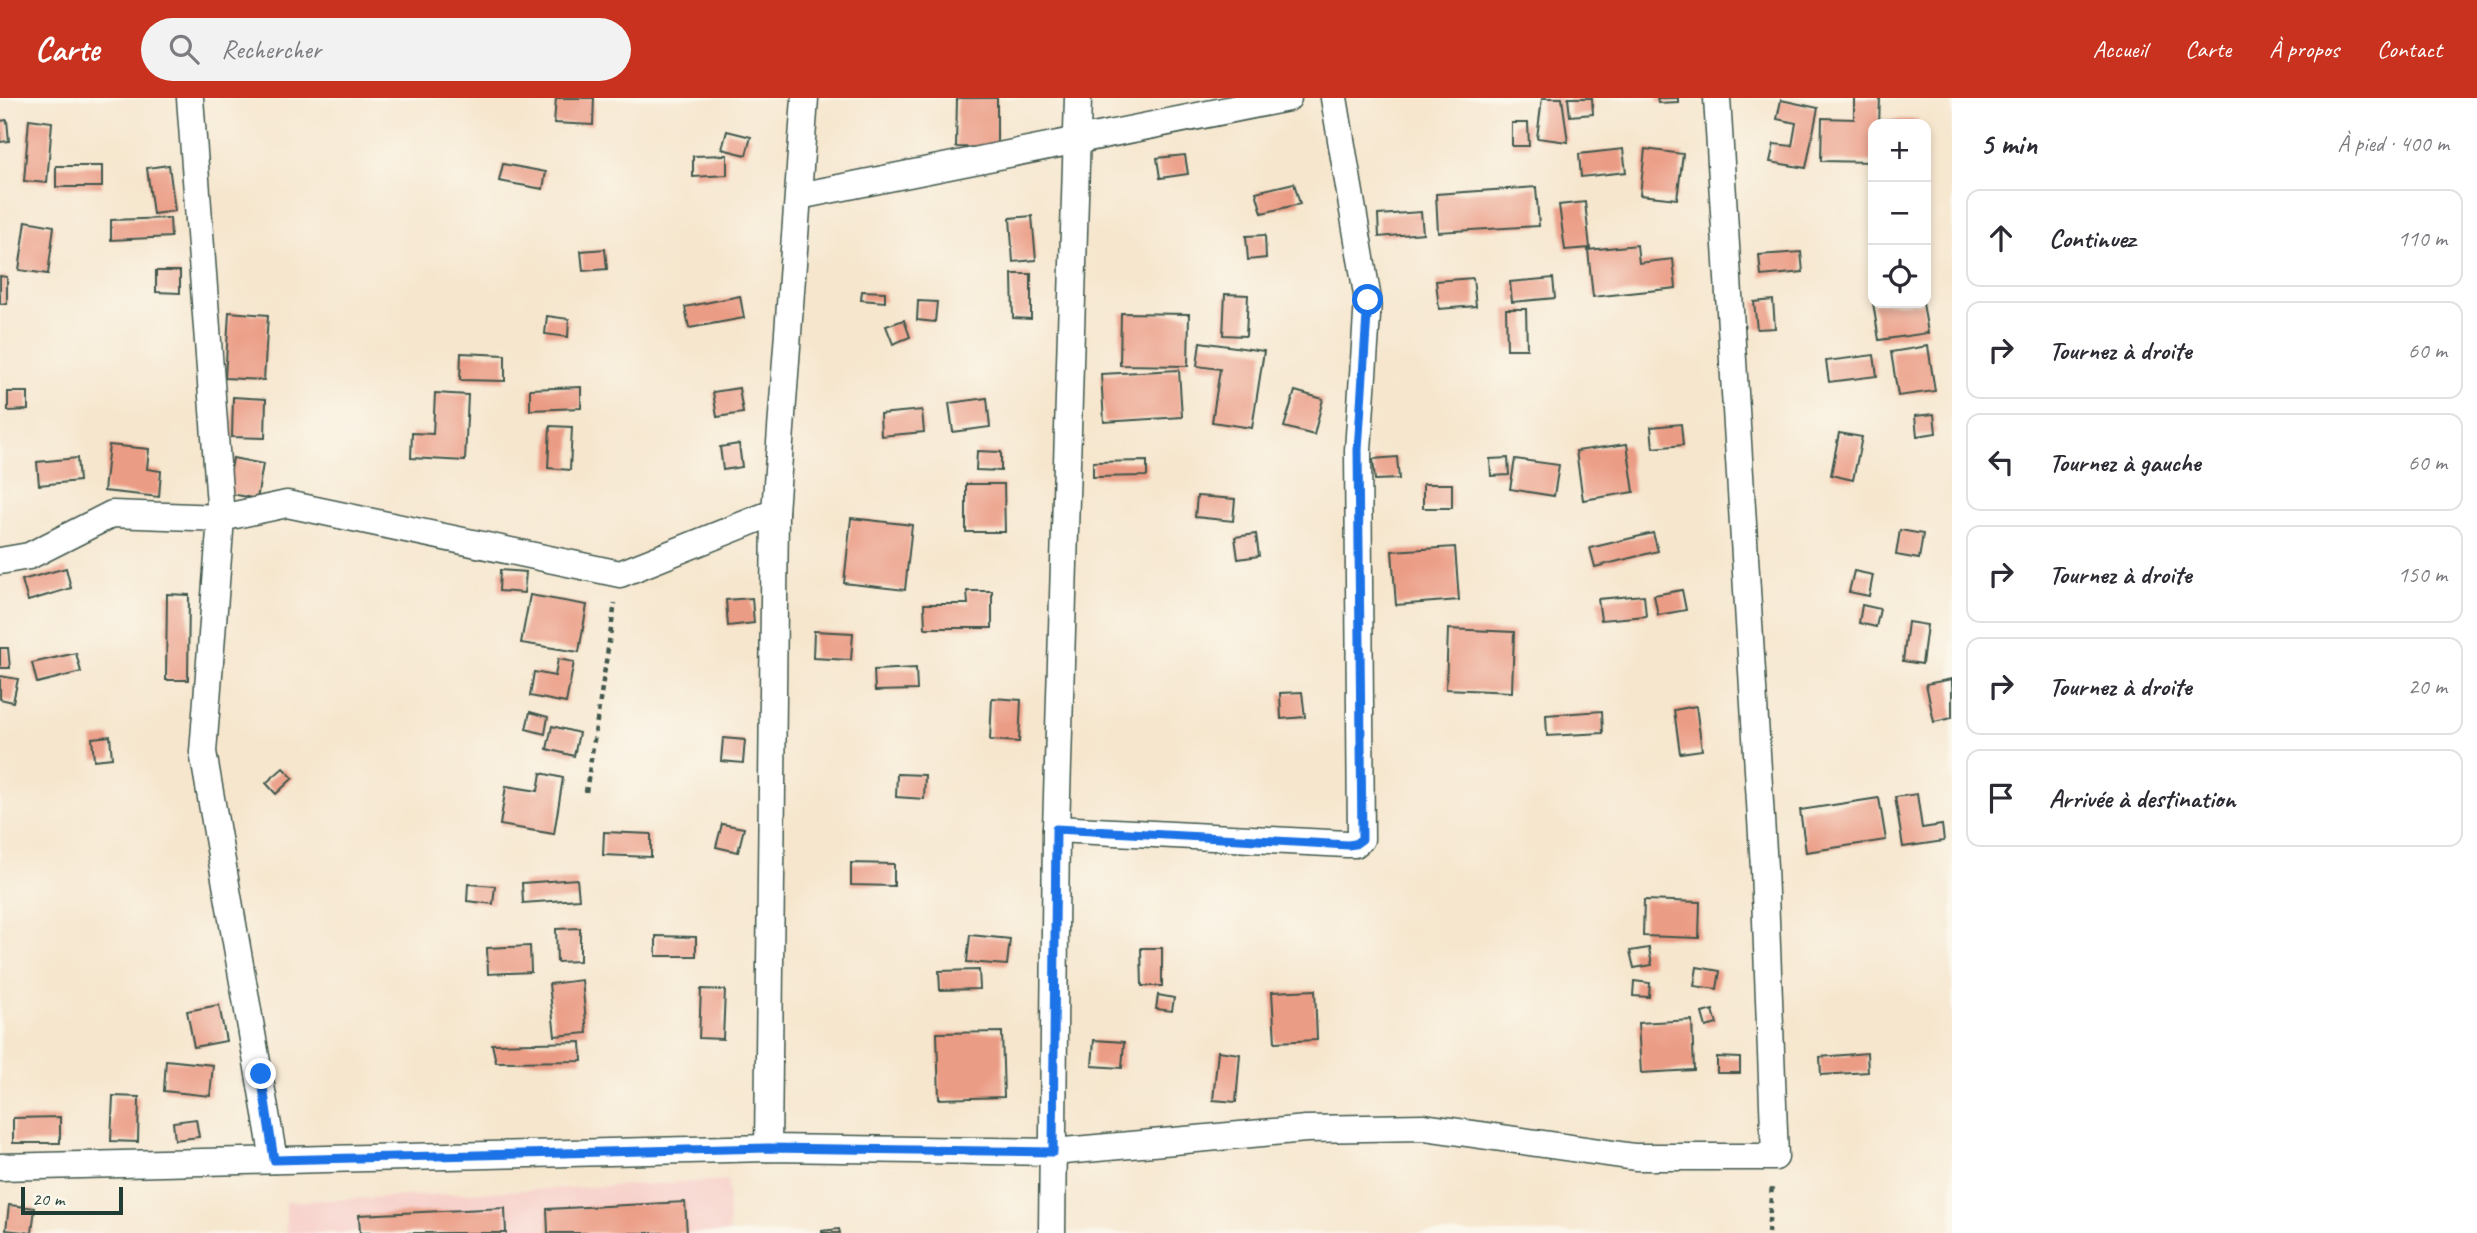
<!DOCTYPE html>
<html lang="fr">
<head>
<meta charset="utf-8">
<style>
	:root { --surface:#fff; --page:#f2f2f3; --text:#2b2b33; --muted:#7c7c81; --line:#e1e1e2; --accent:#c8321e }
	body { margin:0; font-family:Caveat,sans-serif; background:var(--page); color:var(--text) }
	.controls { position:absolute; right:21px; top:21px; display:grid; overflow:hidden; border-radius:14px; box-shadow:0 4px 10px #0003 }
	.controls button { width:63px; height:63px; display:grid; place-items:center; padding:0; border:0; border-bottom:2px solid var(--line); background:var(--surface); color:var(--text); font:35px sans-serif }
	.scale { position:absolute; left:21px; bottom:18px; width:102px; box-sizing:border-box; padding-left:7px; border:4px solid #1f3d34; border-top:0; font-size:19px; line-height:24px; white-space:nowrap; color:#1f3d34; -webkit-text-stroke:5px #fbf7ec; paint-order:stroke }
	.stop { position:absolute; width:21px; height:21px; margin:-16px; border:5px solid #1a73e8; border-radius:50%; background:#fff }
	.stop.end { background:#1a73e8; border-color:#fff; box-shadow:0 2px 7px #0008 }
	.list { margin:0; padding:0; list-style:none }
	h2 { display:flex; justify-content:space-between; align-items:center; height:91px; margin:0; padding:0 28px; font-size:30px }
	h2 small { font-size:23px; font-weight:400; color:var(--muted) }
	.list li { display:grid; grid-template-columns:46px 1fr auto; gap:21px; align-items:center; box-sizing:border-box; height:98px; margin:0 14px 14px; padding:0 14px; border:2px solid var(--line); border-radius:14px }
	.list b { display:block; font-size:26px; white-space:nowrap }
	.list em { font-size:23px; font-style:normal; color:var(--muted) }
	.icon { flex:none; width:38px; height:38px; fill:none; stroke:currentColor; stroke-width:2; stroke-linecap:round; stroke-linejoin:round }
	.map { position:relative; flex:none; width:1952px; height:1135px; overflow:hidden }
	header { display:flex; align-items:center; gap:42px; box-sizing:border-box; height:98px; padding:0 35px; background:var(--accent); color:#fff }
	header strong { font-size:33px }
	nav { display:flex; gap:38px; margin-inline-start:auto; font-size:24px }
	.search { width:490px; height:63px; background:var(--page); display:flex; align-items:center; gap:18px; box-sizing:border-box; padding:0 24px; border-radius:38px; color:var(--muted); font-size:26px }
	main { display:flex }
	aside { flex:1; background:var(--surface) }
	.map>svg:first-child { display:block }
	.built { fill:#f7d0ca }
	.building { fill:#eb9c85 }
	.lines { fill:none; stroke-linecap:round; stroke-linejoin:round }
	.street-casing { stroke:#3f564b; stroke-width:29 }
	.path { stroke:#3f564b; stroke-width:4.5; stroke-dasharray:5 5; stroke-linecap:butt }
	.street { stroke:#fff; stroke-width:26 }
	.route { stroke:#1a73e8; stroke-width:9 }
</style>
</head>
<body>
<header>
<strong>Carte</strong>
<div class="search"><svg class="icon" aria-label="search" viewBox="0 0 24 24"><circle cx="10" cy="10" r="6"/><path d="M15 15l6 6"/></svg>Rechercher</div>
<nav><a>Accueil</a><a>Carte</a><a>À propos</a><a>Contact</a></nav>
</header>
<main>
<div class="map">
<svg width="1952" height="1135" viewBox="0 0 1952 1135">
	<rect width="100%" height="100%" fill="#fbf7ec"/>
	<filter id="ink" filterUnits="userSpaceOnUse"><feTurbulence type="fractalNoise" baseFrequency=".0143" numOctaves="2"/><feDisplacementMap in="SourceGraphic" scale="14" xChannelSelector="R" yChannelSelector="G"/><feConvolveMatrix kernelMatrix="1 2 1 2 8 2 1 2 1" color-interpolation-filters="sRGB"/></filter>
	<filter id="wash" filterUnits="userSpaceOnUse"><feTurbulence type="fractalNoise" baseFrequency=".00686" numOctaves="4" result="noise"/><feDisplacementMap in="SourceGraphic" scale="28" xChannelSelector="R" yChannelSelector="G"/><feGaussianBlur stdDeviation="1.57" result="paint"/><feColorMatrix in="noise" values="0 0 0 0 0 0 0 0 0 0 0 0 0 0 0 0 0 1.4 0 .05"/><feComposite in="paint" operator="in"/></filter>
	<g filter="url(#wash)">
		<rect width="100%" height="100%" fill="#f6e6ce"/>
		<path class="built" d="M728,1082L729,1135H286V1104Z"/>
		<g id="blocks">
			<g class="building">
				<path d="M556,0H594L593,27L554,25Z"/>
				<path d="M957,0H997V50L956,49Z"/>
				<path d="M1542,0H1562L1568,44L1537,40Z"/>
				<path d="M1568,0H1592L1593,16L1570,18Z"/>
				<path d="M1657,0H1678V4L1658,5Z"/>
				<path d="M1854,0H1880L1879,26H1873V64L1821,63L1822,20L1854,21Z"/>
				<path d="M1781,2L1818,10L1806,70L1770,64L1774,46L1792,48L1796,25L1777,21Z"/>
				<path d="M29,21L52,24L47,85L24,83Z"/>
				<path d="M1918,21V26H1885V22Z"/>
				<path d="M7,22L9,43L0,44V23Z"/>
				<path d="M1512,25H1528L1529,48H1512Z"/>
				<path d="M727,33L751,39L746,57L722,51Z"/>
				<path d="M1623,51L1626,74L1581,79L1579,56Z"/>
				<path d="M1645,51L1683,56L1677,101L1640,97Z"/>
				<path d="M727,57V77L693,79V58Z"/>
				<path d="M1185,57L1188,76L1160,80L1157,60Z"/>
				<path d="M503,66L546,74L543,91L499,83Z"/>
				<path d="M169,67L175,113L153,116L147,70Z"/>
				<rect x="56" y="68" width="46" height="21"/>
				<path d="M1294,85L1300,106L1262,115L1256,94Z"/>
				<path d="M1536,89L1539,128L1438,134L1436,96Z"/>
				<path d="M1585,104L1590,150L1565,152L1559,107Z"/>
				<path d="M1421,114L1423,135L1379,139L1378,117Z"/>
				<path d="M1032,118L1036,162L1013,164L1010,120Z"/>
				<path d="M170,120L171,139L111,142V122Z"/>
				<path d="M26,123L54,128L48,176L19,172Z"/>
				<path d="M1265,137L1266,160L1248,162L1246,138Z"/>
				<path d="M1637,147L1639,165L1673,161L1676,190L1593,199L1588,152Z"/>
				<path d="M605,151L607,171L583,173L581,153Z"/>
				<path d="M1801,154L1803,174L1761,178L1759,157Z"/>
				<path d="M156,173H180V195L156,194Z"/>
				<path d="M1012,176H1031V221L1013,220Z"/>
				<path d="M0,178L7,179V206H0Z"/>
				<path d="M1473,180L1476,208L1439,211L1436,183Z"/>
				<path d="M1553,180L1555,200L1512,204L1510,184Z"/>
				<path d="M862,193L885,194V204L861,202Z"/>
				<path d="M1225,196L1248,197L1246,238L1223,237Z"/>
				<path d="M740,198L744,220L689,230L685,209Z"/>
				<path d="M1773,202L1775,230L1757,231L1754,204Z"/>
				<path d="M918,203L937,204L935,224L917,222Z"/>
				<path d="M1873,205H1923L1928,235L1879,242Z"/>
				<path d="M1506,211H1526L1527,251H1507Z"/>
				<path d="M229,214L268,217L264,282L225,280Z"/>
				<path d="M1121,215L1189,216L1188,268L1120,267Z"/>
				<path d="M547,218L569,221L568,239L545,236Z"/>
				<path d="M904,222L910,239L893,246L886,228Z"/>
				<path d="M1200,244L1264,253L1252,330L1212,324L1220,271L1197,268Z"/>
				<path d="M1928,248L1935,293L1898,298L1891,254Z"/>
				<path d="M461,255L505,257V283L460,282Z"/>
				<path d="M1874,257L1877,278L1829,284L1826,263Z"/>
				<path d="M1179,272L1182,319L1104,324L1101,276Z"/>
				<path d="M581,289V310L530,312V291Z"/>
				<path d="M739,290L743,315L717,319L713,294Z"/>
				<path d="M1295,293L1323,301L1314,337L1284,329Z"/>
				<path d="M8,294H28V312L8,313Z"/>
				<path d="M435,295L468,297L465,363L411,360L412,335L433,336Z"/>
				<path d="M233,299L266,301L265,340L232,339Z"/>
				<path d="M987,300L990,329L953,334L949,305Z"/>
				<path d="M922,312L924,334L881,338L880,316Z"/>
				<path d="M1934,316L1936,335L1917,338L1915,318Z"/>
				<path d="M1681,326L1683,347L1653,350L1651,329Z"/>
				<path d="M550,328L572,329L570,372L548,370Z"/>
				<path d="M1839,335L1862,339L1853,382L1831,377Z"/>
				<path d="M739,346L742,369L723,372L720,349Z"/>
				<path d="M1627,346L1634,394L1583,402L1576,353Z"/>
				<path d="M109,347L149,351L147,371L161,373L159,399L104,393Z"/>
				<path d="M977,353L1001,354V373L976,372Z"/>
				<path d="M1397,359L1399,381L1375,382L1373,361Z"/>
				<path d="M77,360L79,383L39,387L37,364Z"/>
				<path d="M233,360L263,366L257,401L227,395Z"/>
				<path d="M1508,360L1509,377L1491,378L1490,361Z"/>
				<path d="M1515,361L1559,367L1554,398L1510,391Z"/>
				<path d="M1147,363V378L1093,379V364Z"/>
				<path d="M966,386H1004L1005,434H966Z"/>
				<rect x="1423" y="386" width="29" height="24"/>
				<path d="M1197,398L1235,401L1233,423L1195,419Z"/>
				<path d="M851,420L912,427L905,492L844,485Z"/>
				<path d="M1900,432L1923,436L1919,461L1896,457Z"/>
				<path d="M1653,435L1658,453L1595,469L1590,450Z"/>
				<path d="M1256,436L1259,458L1238,461L1235,439Z"/>
				<path d="M1455,449L1459,502L1396,507L1392,453Z"/>
				<path d="M66,470L71,490L28,503L22,482Z"/>
				<path d="M500,472L526,474L524,495L499,493Z"/>
				<path d="M1854,473L1873,477L1869,498L1849,494Z"/>
				<path d="M1682,492L1686,512L1658,517L1654,497Z"/>
				<path d="M967,493H992V530H925L924,506H968Z"/>
				<path d="M167,496L189,497L188,582H166Z"/>
				<path d="M530,497L587,507L579,554L521,545Z"/>
				<path d="M1644,497L1646,518L1601,522L1598,501Z"/>
				<path d="M752,500L754,525L728,528L726,502Z"/>
				<path d="M1862,507L1880,511L1876,529L1859,525Z"/>
				<path d="M1908,524L1927,527L1922,566L1903,563Z"/>
				<path d="M1448,531L1514,534L1512,594L1446,591Z"/>
				<path d="M814,533L853,535L851,562L813,560Z"/>
				<path d="M0,550H8L10,570H0Z"/>
				<path d="M76,555L81,574L37,585L32,565Z"/>
				<path d="M558,561L574,564L566,605L530,598L534,574L555,578Z"/>
				<path d="M916,570L917,592L875,593L874,572Z"/>
				<path d="M0,578L18,581L13,604L0,601Z"/>
				<path d="M1952,581V620L1934,624L1926,586Z"/>
				<path d="M1302,594L1305,619L1281,621L1280,595Z"/>
				<path d="M992,600L1021,602L1019,644L990,642Z"/>
				<path d="M1696,608L1702,652L1680,655L1674,612Z"/>
				<path d="M1602,613L1603,635L1547,638L1546,617Z"/>
				<path d="M530,614L548,619L545,636L526,631Z"/>
				<path d="M552,628L579,635L574,658L547,651Z"/>
				<path d="M110,638L112,660L94,662L92,640Z"/>
				<path d="M723,640L745,642L743,665L721,663Z"/>
				<path d="M283,670L293,680L276,696L266,685Z"/>
				<path d="M541,675L563,680L554,736L500,727L506,688L538,693Z"/>
				<path d="M897,676L925,677L924,701L896,699Z"/>
				<path d="M1917,696L1922,730L1942,727L1944,743L1903,749L1895,699Z"/>
				<path d="M1879,700L1886,742L1806,754L1800,712Z"/>
				<path d="M722,726L744,730L738,754L716,749Z"/>
				<path d="M604,734L651,736V759L603,757Z"/>
				<path d="M851,765L894,766V788L851,787Z"/>
				<path d="M577,781L579,801L523,805L522,785Z"/>
				<path d="M468,786L495,788L493,806L467,803Z"/>
				<path d="M1644,802L1700,804L1699,840L1643,838Z"/>
				<path d="M580,830V863L557,864L556,831Z"/>
				<path d="M970,837L1010,841L1007,867L967,864Z"/>
				<path d="M656,838L696,839V858H656Z"/>
				<path d="M530,848L531,874L488,876L487,850Z"/>
				<path d="M1141,850H1162V888H1142Z"/>
				<path d="M1649,850L1652,867L1634,870L1630,853Z"/>
				<path d="M1697,869L1720,873L1717,891L1694,888Z"/>
				<path d="M979,872L980,891L940,892L939,873Z"/>
				<path d="M582,882L587,935L555,938L549,886Z"/>
				<path d="M1634,883L1650,885L1649,899L1633,898Z"/>
				<path d="M701,891L725,892L723,941L699,940Z"/>
				<path d="M1315,892L1317,942L1275,944L1272,894Z"/>
				<path d="M1158,897L1174,900L1172,913L1156,911Z"/>
				<path d="M219,907L226,943L194,949L187,913Z"/>
				<path d="M1713,912L1717,926L1706,929L1702,915Z"/>
				<path d="M1692,922L1694,972L1641,975L1638,925Z"/>
				<path d="M1002,934L1004,999L939,1001L937,935Z"/>
				<path d="M1094,942L1124,944L1122,970L1092,968Z"/>
				<path d="M581,944L582,963L496,964L492,946Z"/>
				<path d="M1218,953L1240,956L1236,1004L1213,1002Z"/>
				<path d="M1867,955L1868,974L1821,977L1820,959Z"/>
				<path d="M1717,959L1740,960V975H1717Z"/>
				<path d="M166,962L213,967L210,998L164,993Z"/>
				<path d="M113,998L139,999L138,1044L111,1043Z"/>
				<path d="M60,1019V1045H13V1020Z"/>
				<path d="M196,1021L199,1039L175,1042L173,1024Z"/>
				<path d="M685,1104L687,1135H548L547,1111Z"/>
				<path d="M9,1107L35,1110L32,1135L6,1132Z"/>
				<path d="M505,1110L506,1135H360L359,1117Z"/>
				<path d="M839,1131L840,1135H822V1133Z"/>
			</g>
		</g>
	</g>
	<g filter="url(#ink)">
		<use href="#blocks" fill-opacity="0" stroke="#3f564b" stroke-width="2"/>
		<g class="lines">
			<defs>
				<g id="street">
					<path d="M190,0L221,420L203,654L274,1062"/>
					<path d="M799,98L1288,0"/>
					<path d="M0,463L29,458L112,416L221,420L287,406L620,476L775,414"/>
					<path d="M1056,731L1347,746H1355L1361,741L1358,352L1368,202L1334,0"/>
					<path d="M768,1050L775,414L805,0"/>
					<path d="M0,1069L768,1050L1053,1054L1306,1031L1424,1029L1635,1059H1775L1764,770L1717,0"/>
					<path d="M1052,1135L1056,731L1078,0"/>
				</g>
			</defs>
			<use href="#street" class="street-casing"/>
			<g class="path">
				<path d="M586,694L615,505"/>
				<path d="M1768,1135L1772,1087"/>
			</g>
			<use href="#street" class="street"/>
		</g>
	</g>
	<g class="lines" filter="url(#ink)">
		<path class="route" d="M261,976L274,1062L768,1050L1053,1054L1056,731L1348,747L1355,746L1362,741L1358,352L1368,202"/>
	</g>
</svg>
<div class="controls">
<button>+</button>
<button>−</button>
<button><svg class="icon" aria-label="locate" viewBox="0 0 24 24"><circle cx="12" cy="12" r="6"/><path d="M12 2v4M12 18v4M2 12h4M18 12h4"/></svg></button>
</div>
<div class="scale">20 m</div>
<div class="stop" style="left:1368px;top:202px"></div>
<div class="stop end" style="left:261px;top:976px"></div>
</div>
<aside>
<h2>5 min<small>À pied · 400 m</small></h2>
<ul class="list">
<li><svg class="icon" aria-label="ahead" viewBox="0 0 24 24"><path d="M12 20V5M6 11l6-6 6 6"/></svg><div><b>Continuez</b></div><em>110 m</em></li>
<li><svg class="icon" aria-label="right" viewBox="0 0 24 24"><path d="M7 20v-9h11M14 6l5 5-5 5"/></svg><div><b>Tournez à droite</b></div><em>60 m</em></li>
<li><svg class="icon" aria-label="left" viewBox="0 0 24 24"><path d="M17 20v-9H6M10 6l-5 5 5 5"/></svg><div><b>Tournez à gauche</b></div><em>60 m</em></li>
<li><svg class="icon" aria-label="right" viewBox="0 0 24 24"><path d="M7 20v-9h11M14 6l5 5-5 5"/></svg><div><b>Tournez à droite</b></div><em>150 m</em></li>
<li><svg class="icon" aria-label="right" viewBox="0 0 24 24"><path d="M7 20v-9h11M14 6l5 5-5 5"/></svg><div><b>Tournez à droite</b></div><em>20 m</em></li>
<li><svg class="icon" aria-label="arrive" viewBox="0 0 24 24"><path d="M6 21V4h12l-3 4 3 4H6"/></svg><div><b>Arrivée à destination</b></div></li>
</ul>
</aside>
</main>
</body>
</html>
